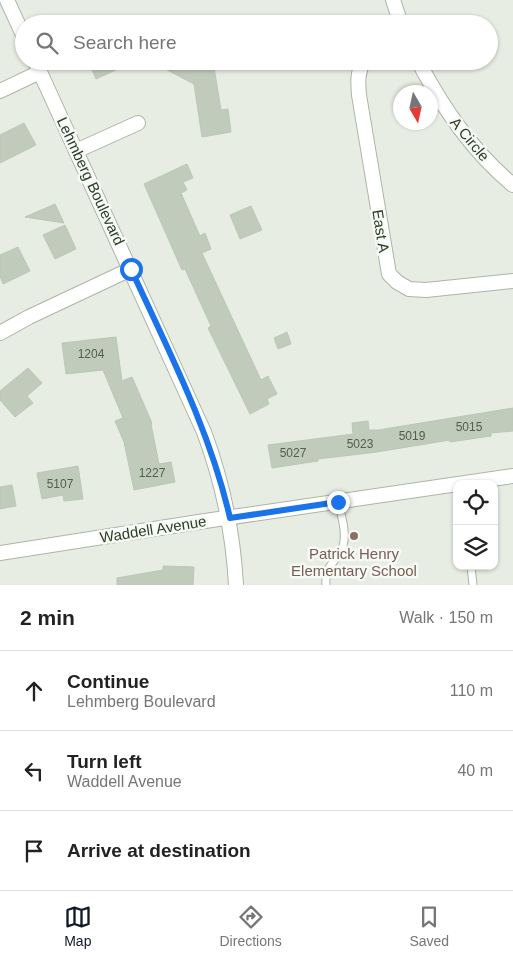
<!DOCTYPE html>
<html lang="en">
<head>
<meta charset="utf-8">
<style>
	:root { --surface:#fff; --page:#f2f2f2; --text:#222; --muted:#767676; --line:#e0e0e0; --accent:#111827 }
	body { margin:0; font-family:Arial,sans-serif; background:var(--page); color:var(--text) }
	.controls { position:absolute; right:15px; bottom:15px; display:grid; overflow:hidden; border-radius:10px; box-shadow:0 1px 4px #0004 }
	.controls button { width:45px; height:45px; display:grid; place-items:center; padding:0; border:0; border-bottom:1px solid var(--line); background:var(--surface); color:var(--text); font:25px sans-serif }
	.compass { position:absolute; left:393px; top:85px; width:45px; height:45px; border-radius:50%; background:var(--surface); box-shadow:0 1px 4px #0004; rotate:171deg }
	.stop { position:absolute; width:15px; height:15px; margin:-11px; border:4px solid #1a73e8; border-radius:50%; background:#fff }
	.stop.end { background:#1a73e8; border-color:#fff; box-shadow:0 1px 5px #0008 }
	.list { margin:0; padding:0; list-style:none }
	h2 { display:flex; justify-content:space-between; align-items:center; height:65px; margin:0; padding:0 20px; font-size:21px }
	h2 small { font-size:16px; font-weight:400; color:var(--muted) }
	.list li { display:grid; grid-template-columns:32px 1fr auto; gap:15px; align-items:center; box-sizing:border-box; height:80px; padding:0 20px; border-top:1px solid var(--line) }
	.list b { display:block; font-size:19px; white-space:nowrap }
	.list p { margin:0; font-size:16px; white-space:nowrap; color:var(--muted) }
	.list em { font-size:16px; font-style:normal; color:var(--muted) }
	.icon { flex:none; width:28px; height:28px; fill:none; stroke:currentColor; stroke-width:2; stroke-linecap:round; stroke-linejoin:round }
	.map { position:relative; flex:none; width:513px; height:585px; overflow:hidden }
	.search { position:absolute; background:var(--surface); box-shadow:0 1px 4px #0004; left:15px; right:15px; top:15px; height:55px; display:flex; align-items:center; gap:12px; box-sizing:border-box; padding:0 18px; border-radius:28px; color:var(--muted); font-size:19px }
	.sheet { height:305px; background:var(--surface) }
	nav { display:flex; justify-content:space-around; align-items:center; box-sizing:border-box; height:70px; border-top:1px solid var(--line); background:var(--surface); font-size:14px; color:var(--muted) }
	nav a { display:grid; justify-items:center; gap:2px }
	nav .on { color:var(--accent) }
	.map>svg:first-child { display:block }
	.building { fill:#c1cbbc; stroke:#bcc6b7 }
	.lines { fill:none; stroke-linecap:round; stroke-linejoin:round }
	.service-casing { stroke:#abb5a7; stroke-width:9 }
	.minor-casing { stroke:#abb5a7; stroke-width:16 }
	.service { stroke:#fff; stroke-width:7 }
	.minor { stroke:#fff; stroke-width:14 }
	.route { stroke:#1a73e8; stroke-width:6 }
	.education-dot { fill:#8d6e63; stroke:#f7f9f5; stroke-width:2 }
	.labels { text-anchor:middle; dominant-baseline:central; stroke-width:5; stroke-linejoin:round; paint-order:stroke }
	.number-label { font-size:12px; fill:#50614a }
	.street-label { font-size:15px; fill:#2a3e24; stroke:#f7f9f5 }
	.education-label { font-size:15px; fill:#785e54; stroke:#f7f9f5 }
</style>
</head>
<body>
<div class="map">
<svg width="513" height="585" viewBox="0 0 513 585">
	<rect width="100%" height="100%" fill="#e8ede4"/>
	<g class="building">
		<path d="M88,61H135L96,79Z"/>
		<path d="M150,61H213L221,110L228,109L231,132L202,137L194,84Z"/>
		<path d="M24,123L36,145L0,163V135Z"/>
		<path d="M187,164L193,178L183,182L187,190L181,193L200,236L205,233L211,249L202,253L261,380L268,376L277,394L267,399L269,404L250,414L208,328L211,326L185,269L182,270L144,184Z"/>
		<path d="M55,204L64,223L25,217Z"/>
		<path d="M251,206L262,230L240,239L230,215Z"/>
		<path d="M65,225L76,249L55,259L43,235Z"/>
		<path d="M18,247L30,271L3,284L0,276V255Z"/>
		<path d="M287,332L291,344L278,349L274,338Z"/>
		<path d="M116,337L122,381L132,377L152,423L151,424L159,464L171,462L175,482L134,490L124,442L115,421L123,418L103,370L66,374L62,343Z"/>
		<path d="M28,368L42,383L27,396L33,403L15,417L0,400V391Z"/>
		<path d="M513,408V431L491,433V436L450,442V440L377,452L318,459V461L272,468L268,445L353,434L352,423L368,421L369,430H378Z"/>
		<path d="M78,466L83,499L64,501L63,495L42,499L37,473Z"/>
		<path d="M12,485L16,506L0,509V487Z"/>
		<path d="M163,566L194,567L193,585H117V578L163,570Z"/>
	</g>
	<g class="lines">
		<defs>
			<g id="service">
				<path d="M471,566L473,585"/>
				<path d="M326,585C324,563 338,563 343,546C347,532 341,515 338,502"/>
			</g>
			<g id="minor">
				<path d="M7,0L24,37"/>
				<path d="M393,0L401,24"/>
				<path d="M35,61L204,432C223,483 233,530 236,585"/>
				<path d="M364,61C357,72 358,83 359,95L389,274L397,282L409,289L426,290L513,281"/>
				<path d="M418,61C443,108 472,151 513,185"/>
				<path d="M0,91L40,72"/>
				<path d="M76,151L138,123"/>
				<path d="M0,333L29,317L131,269"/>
				<path d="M0,553L205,521L513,476"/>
			</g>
		</defs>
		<use href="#service" class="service-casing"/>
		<use href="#minor" class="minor-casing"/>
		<use href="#service" class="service"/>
		<use href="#minor" class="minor"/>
	</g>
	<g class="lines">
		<path class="route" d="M131,269C168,350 210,430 230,518L338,502"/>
	</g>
	<circle class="education-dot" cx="354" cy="536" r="5"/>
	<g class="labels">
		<g class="number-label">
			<text x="91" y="354">1204</text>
			<text x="469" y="427">5015</text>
			<text x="412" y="436">5019</text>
			<text x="360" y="444">5023</text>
			<text x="293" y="453">5027</text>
			<text x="152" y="473">1227</text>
			<text x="60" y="484">5107</text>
		</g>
		<g class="street-label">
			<text transform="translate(470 139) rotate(50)">A Circle</text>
			<text transform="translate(91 181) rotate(65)">Lehmberg Boulevard</text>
			<text transform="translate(381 231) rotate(81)">East A</text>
			<text transform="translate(153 529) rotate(-9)">Waddell Avenue</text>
		</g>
		<g class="education-label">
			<text x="354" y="553">Patrick Henry<tspan x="354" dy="17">Elementary School</tspan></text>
		</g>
	</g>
</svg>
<div class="controls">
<button><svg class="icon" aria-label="locate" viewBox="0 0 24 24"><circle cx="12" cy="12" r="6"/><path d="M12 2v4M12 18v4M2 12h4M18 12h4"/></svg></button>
<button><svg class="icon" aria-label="layers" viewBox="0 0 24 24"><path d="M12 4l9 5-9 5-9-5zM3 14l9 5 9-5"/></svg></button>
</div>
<svg class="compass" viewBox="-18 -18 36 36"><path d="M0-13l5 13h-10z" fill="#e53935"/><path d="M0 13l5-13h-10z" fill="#767676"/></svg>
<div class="stop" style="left:131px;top:269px"></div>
<div class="stop end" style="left:338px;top:502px"></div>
<div class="search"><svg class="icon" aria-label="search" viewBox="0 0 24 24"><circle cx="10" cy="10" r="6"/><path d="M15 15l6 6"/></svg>Search here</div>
</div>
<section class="sheet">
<h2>2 min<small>Walk · 150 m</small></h2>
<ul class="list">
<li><svg class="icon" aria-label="ahead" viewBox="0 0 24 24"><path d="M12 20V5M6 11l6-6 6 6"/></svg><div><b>Continue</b><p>Lehmberg Boulevard</p></div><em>110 m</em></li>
<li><svg class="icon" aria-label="left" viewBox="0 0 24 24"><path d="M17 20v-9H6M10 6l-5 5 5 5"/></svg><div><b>Turn left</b><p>Waddell Avenue</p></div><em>40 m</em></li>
<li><svg class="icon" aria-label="arrive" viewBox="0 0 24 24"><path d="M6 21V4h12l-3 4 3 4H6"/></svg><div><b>Arrive at destination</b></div></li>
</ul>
</section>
<nav>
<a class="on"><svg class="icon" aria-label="map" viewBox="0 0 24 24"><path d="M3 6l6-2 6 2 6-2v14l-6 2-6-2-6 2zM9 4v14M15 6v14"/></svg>Map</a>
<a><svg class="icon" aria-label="directions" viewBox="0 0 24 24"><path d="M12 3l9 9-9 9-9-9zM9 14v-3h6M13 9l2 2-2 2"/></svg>Directions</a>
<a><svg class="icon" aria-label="saved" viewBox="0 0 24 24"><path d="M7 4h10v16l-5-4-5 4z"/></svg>Saved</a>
</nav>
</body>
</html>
